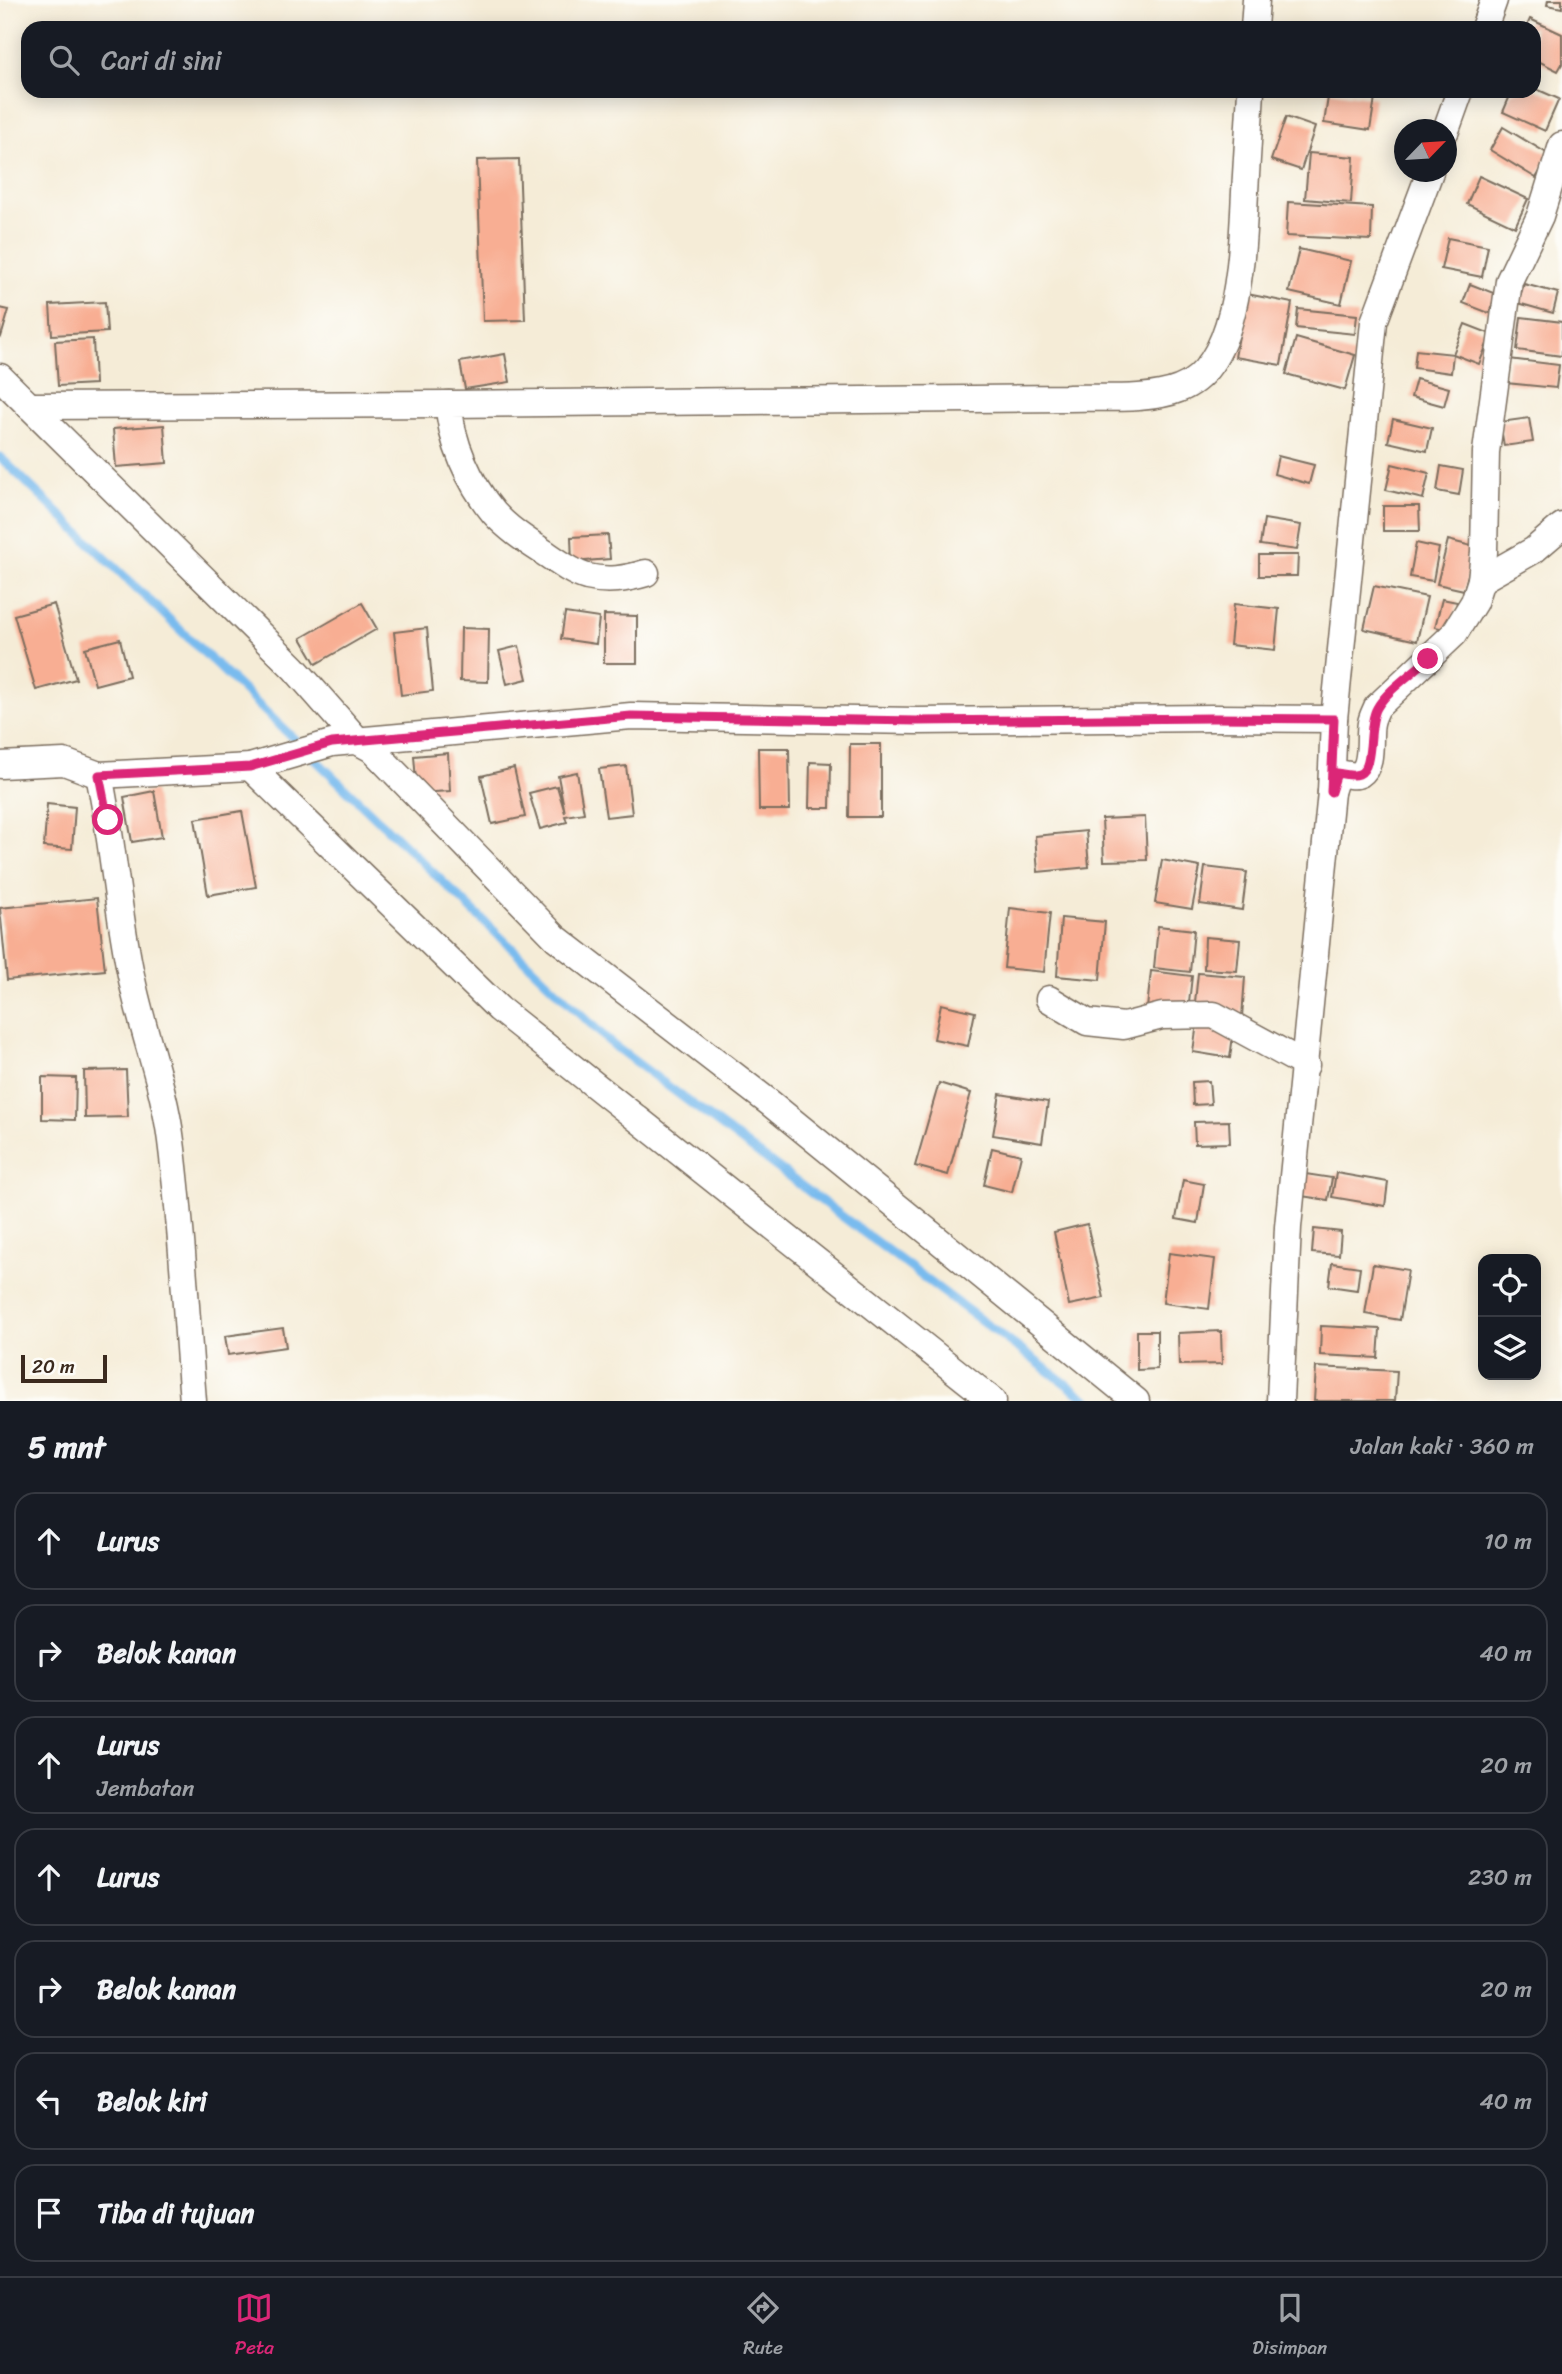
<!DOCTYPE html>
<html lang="id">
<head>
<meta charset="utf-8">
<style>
	:root { --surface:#171b24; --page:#242831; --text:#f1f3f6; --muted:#9ea1a6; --line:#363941; --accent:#db2777 }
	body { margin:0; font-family:Sriracha,sans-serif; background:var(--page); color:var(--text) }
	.controls { position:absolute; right:21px; bottom:21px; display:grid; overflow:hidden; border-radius:14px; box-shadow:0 4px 18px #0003 }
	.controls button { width:63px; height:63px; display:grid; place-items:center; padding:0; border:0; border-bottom:2px solid var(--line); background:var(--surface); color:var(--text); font:35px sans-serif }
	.compass { position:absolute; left:1394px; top:119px; width:63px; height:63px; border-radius:50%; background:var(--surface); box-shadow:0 4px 18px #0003; rotate:65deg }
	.scale { position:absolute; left:21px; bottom:18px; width:86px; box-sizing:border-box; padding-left:7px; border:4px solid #3b2a1e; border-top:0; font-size:19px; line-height:24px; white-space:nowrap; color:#3b2a1e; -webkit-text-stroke:5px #fdfcf7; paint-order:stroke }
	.stop { position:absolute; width:21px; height:21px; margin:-16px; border:5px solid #db2777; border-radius:50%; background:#fff }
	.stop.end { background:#db2777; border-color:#fff; box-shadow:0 2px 7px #0008 }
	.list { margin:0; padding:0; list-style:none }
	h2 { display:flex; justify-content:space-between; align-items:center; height:91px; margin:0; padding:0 28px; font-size:30px }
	h2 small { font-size:23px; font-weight:400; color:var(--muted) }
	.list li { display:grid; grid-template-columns:46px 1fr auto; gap:21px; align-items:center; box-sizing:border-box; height:98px; margin:0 14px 14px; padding:0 14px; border:2px solid var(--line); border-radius:21px }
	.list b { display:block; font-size:26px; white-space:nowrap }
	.list p { margin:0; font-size:23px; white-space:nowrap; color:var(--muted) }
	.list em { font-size:23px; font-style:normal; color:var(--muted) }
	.icon { flex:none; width:38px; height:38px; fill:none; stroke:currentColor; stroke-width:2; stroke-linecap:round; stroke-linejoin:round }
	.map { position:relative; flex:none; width:1562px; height:1401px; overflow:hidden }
	.search { position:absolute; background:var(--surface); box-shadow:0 4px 18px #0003; left:21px; right:21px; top:21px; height:77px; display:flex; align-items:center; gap:18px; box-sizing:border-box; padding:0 24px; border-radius:21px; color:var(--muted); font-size:26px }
	.sheet { height:875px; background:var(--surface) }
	nav { display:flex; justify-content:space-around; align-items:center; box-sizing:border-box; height:98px; border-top:2px solid var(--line); background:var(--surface); font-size:19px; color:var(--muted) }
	nav a { display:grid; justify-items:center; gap:4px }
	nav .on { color:var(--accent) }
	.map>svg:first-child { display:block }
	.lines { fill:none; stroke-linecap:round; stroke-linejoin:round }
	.stream { stroke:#79bbee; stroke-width:9 }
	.building { fill:#f8ae93 }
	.street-casing { stroke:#7c6e5f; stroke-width:29 }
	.street { stroke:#fff; stroke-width:26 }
	.route { stroke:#db2777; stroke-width:9 }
</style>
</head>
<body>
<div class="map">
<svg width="1562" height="1401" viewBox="0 0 1562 1401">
	<rect width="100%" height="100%" fill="#fdfcf7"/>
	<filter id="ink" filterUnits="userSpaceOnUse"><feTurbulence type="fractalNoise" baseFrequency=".0143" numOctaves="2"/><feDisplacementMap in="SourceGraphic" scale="14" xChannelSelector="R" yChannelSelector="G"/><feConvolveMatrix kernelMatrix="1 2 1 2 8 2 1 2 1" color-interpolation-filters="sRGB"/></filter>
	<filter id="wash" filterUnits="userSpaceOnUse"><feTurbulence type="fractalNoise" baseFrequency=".00686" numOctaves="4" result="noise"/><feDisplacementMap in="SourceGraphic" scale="28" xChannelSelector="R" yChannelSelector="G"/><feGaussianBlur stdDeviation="1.57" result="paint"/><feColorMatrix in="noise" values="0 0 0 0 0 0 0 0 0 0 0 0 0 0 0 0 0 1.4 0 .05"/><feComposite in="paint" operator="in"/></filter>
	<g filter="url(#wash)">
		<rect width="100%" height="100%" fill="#f5ecd7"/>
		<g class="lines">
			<path class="stream" d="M0,457L613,1045L1089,1401"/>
		</g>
		<g id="blocks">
			<g class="building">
				<path d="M1548,0H1562V8L1547,5Z"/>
				<path d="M1530,19L1562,34V64L1558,71L1534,59V28H1526Z"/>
				<path d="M1534,88L1559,99L1545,131L1503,112L1512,91H1534Z"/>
				<path d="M1329,91L1375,98L1370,130L1324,123Z"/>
				<path d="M1286,117L1315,127L1301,170L1271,160Z"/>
				<path d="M1503,127L1550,155L1536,178L1490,150Z"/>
				<path d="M1309,153L1354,157L1351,203L1305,199Z"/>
				<path d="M519,159L525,320L483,321L477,160Z"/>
				<path d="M1479,176L1528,199L1515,227L1467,204Z"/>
				<path d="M1288,202L1372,207L1371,240L1286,236Z"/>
				<path d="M1448,238L1488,246L1482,277L1441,269Z"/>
				<path d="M1299,249L1351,261L1341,304L1289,292Z"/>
				<path d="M1470,284L1496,294L1489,313L1463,303Z"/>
				<path d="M1524,284L1558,293L1553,313L1518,303Z"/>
				<path d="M1247,294L1292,303L1281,365L1235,357Z"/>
				<path d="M105,302L107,332L52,335L50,305Z"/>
				<path d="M0,308L9,310L1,337L0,336Z"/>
				<path d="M1298,309L1357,315L1355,334L1296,328Z"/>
				<path d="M1521,317L1562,322V356L1517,350Z"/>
				<path d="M1465,324L1491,334L1479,364L1453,354L1451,373L1414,368L1416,350L1453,354Z"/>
				<path d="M1296,338L1355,355L1345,390L1286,374Z"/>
				<path d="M93,339L95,384L58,386L55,341Z"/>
				<path d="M505,354L510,382L465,389L460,362Z"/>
				<path d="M1509,359L1559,365L1556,388L1506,383Z"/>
				<path d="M1416,379L1449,388L1444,406L1411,397Z"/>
				<path d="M1529,418L1533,442L1504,446L1500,422Z"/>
				<path d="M1393,419L1432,428L1427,451L1388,442Z"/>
				<path d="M164,425L167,463L116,467L113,429Z"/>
				<path d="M1278,456L1314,465L1309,484L1274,474Z"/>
				<path d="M1392,464L1429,473L1423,499L1386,490Z"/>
				<path d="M1441,466L1463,470L1459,495L1437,491Z"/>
				<path d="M1383,506H1419L1420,531H1383Z"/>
				<path d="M1264,519L1301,525L1297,550L1260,545Z"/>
				<path d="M608,535L610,559L572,562L571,537Z"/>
				<path d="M1448,540L1475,547L1464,590L1437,584Z"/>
				<path d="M1416,543L1439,548L1433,581L1410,577Z"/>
				<path d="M1259,555H1298L1297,576H1259Z"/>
				<path d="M1374,586L1427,597L1417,641L1364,629Z"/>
				<path d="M1442,599L1457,602L1451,630L1435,627Z"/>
				<path d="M362,603L377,629L316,664L301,638Z"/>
				<path d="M54,604L76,679L36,690L14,615Z"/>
				<path d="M1234,604L1279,609L1275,650L1230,645Z"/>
				<path d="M565,613L599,618L596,644L561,639Z"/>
				<path d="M604,615L637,616V663H604Z"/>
				<path d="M427,628L433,691L401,695L394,632Z"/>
				<path d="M461,628L489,629L488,682L460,681Z"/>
				<path d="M120,639L129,676L95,685L85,648Z"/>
				<path d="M519,646L527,679L507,684L499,651Z"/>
				<path d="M850,744H881V817H849Z"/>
				<path d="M758,748H789L790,810H759Z"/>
				<path d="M448,753L450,791L417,793L414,756Z"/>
				<path d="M810,762L831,763L830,808H809Z"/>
				<path d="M626,766L632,814L606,817L599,769Z"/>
				<path d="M514,768L525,817L492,824L481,776Z"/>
				<path d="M577,772L584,813L565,816L567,822L540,829L529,793L557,786L565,813L558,776Z"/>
				<path d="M154,791L162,837L132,842L124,797Z"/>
				<path d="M47,804L75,807L72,849L44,847Z"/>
				<path d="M242,811L256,887L208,895L195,819Z"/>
				<path d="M1145,817L1147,860L1104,861L1102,819Z"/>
				<path d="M1086,831L1089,867L1038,872L1035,836Z"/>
				<path d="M1162,860L1200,867L1192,909L1155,903Z"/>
				<path d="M1205,867L1247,872L1242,910L1200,904Z"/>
				<path d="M97,898L105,970L7,980L0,908Z"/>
				<path d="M1010,908L1050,913L1044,972L1004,968Z"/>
				<path d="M1061,918L1105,922L1100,980L1057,976Z"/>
				<path d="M1158,926L1194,930L1190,972L1154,968Z"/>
				<path d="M1205,937L1240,940L1237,971L1204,969Z"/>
				<path d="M1151,971L1192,976L1188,1012L1147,1008Z"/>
				<path d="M1198,973L1245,977L1242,1017L1194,1012Z"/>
				<path d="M941,1004L975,1012L968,1046L934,1039Z"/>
				<path d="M1197,1023L1234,1028L1230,1058L1193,1052Z"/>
				<path d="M126,1070L128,1117L85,1118L84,1071Z"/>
				<path d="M42,1077L76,1078L75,1120L42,1119Z"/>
				<path d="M1209,1081L1211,1104L1193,1105L1192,1082Z"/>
				<path d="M939,1083L971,1093L948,1175L915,1166Z"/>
				<path d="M1000,1094L1048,1102L1042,1143L993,1135Z"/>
				<path d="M1229,1121L1230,1143L1195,1144L1194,1122Z"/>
				<path d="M992,1148L1021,1155L1012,1192L984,1185Z"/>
				<path d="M1299,1173L1332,1178L1328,1200L1295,1195Z"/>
				<path d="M1336,1173L1388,1182L1385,1206L1332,1197Z"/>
				<path d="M1183,1180L1204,1184L1198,1223L1176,1219Z"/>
				<path d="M1087,1224L1104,1298L1069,1305L1054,1232Z"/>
				<path d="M1314,1229L1341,1232L1339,1255L1312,1253Z"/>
				<path d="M1169,1253L1215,1259L1209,1309L1163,1303Z"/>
				<path d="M1332,1263L1360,1267L1357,1290L1329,1286Z"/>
				<path d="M1373,1264L1408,1270L1400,1320L1365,1314Z"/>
				<path d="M1321,1326L1380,1329L1378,1358L1320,1355Z"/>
				<path d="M283,1328L286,1347L228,1355L225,1336Z"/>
				<path d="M1137,1331H1157V1369L1137,1370Z"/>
				<path d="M1221,1331L1222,1364L1179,1365L1178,1333Z"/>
				<path d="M1316,1367L1397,1371L1395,1401H1314Z"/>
			</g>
		</g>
	</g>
	<g filter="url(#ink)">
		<use href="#blocks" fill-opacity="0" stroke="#7c6e5f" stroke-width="2"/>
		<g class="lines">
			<defs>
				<g id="street">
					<path d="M1254,28L1256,0"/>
					<path d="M1484,28L1494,0"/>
					<path d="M1446,130L1460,91"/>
					<path d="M0,377L294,668L359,742L372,749L556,938L770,1103L1136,1401"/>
					<path d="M29,406L449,404"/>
					<path d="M646,573C626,579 608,582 587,577C573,573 558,562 545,553C527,541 508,529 494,513C470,484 450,441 449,404L1068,398C1099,397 1150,401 1179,389C1241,366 1242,248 1245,192C1247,158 1249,125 1251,91"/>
					<path d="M1481,580L1534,550L1562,526"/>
					<path d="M1334,719L1374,322L1430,172"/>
					<path d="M0,765L64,762L99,775L250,767L332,743L631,716L917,721L1213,718L1334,719L1331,792L1288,1227L1280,1401"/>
					<path d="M250,767L499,1009L993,1401"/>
					<path d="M99,775C113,841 117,909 131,975C142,1031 164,1084 171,1141C182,1227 186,1314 193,1401"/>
					<path d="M1331,792L1337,773C1344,774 1354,777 1360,774C1374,765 1368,737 1371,723C1372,717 1375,712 1377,707L1454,634L1474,602L1481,580L1484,552L1486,452L1509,281L1540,216L1562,145"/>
					<path d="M1049,999L1087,1022L1124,1026L1162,1016L1214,1015L1306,1065"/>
				</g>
			</defs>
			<use href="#street" class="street-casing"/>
			<use href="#street" class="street"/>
		</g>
	</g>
	<g class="lines" filter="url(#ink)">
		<path class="route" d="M108,820L99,775L250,767L332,743L631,716L917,721L1213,718L1334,719L1331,792L1337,773C1344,774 1352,777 1359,774C1375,767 1367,725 1377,708C1386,691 1413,673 1428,659"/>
	</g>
</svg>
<div class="controls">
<button><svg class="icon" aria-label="locate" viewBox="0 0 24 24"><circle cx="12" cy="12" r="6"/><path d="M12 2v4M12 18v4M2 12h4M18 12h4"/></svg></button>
<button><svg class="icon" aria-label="layers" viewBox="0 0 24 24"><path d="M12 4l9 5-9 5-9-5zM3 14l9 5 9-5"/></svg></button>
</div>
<svg class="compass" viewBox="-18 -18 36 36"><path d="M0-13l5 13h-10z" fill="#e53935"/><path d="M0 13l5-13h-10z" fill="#9ea1a6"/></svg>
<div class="scale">20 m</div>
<div class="stop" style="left:108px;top:820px"></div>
<div class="stop end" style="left:1428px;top:659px"></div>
<div class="search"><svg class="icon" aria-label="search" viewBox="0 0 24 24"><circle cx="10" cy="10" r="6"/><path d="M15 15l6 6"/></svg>Cari di sini</div>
</div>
<section class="sheet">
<h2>5 mnt<small>Jalan kaki · 360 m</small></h2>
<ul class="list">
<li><svg class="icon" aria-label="ahead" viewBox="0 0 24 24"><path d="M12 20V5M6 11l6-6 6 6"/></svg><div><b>Lurus</b></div><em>10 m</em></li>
<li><svg class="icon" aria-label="right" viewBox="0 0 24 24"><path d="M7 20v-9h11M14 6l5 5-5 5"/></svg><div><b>Belok kanan</b></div><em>40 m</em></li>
<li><svg class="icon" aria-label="ahead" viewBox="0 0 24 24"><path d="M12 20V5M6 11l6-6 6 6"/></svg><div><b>Lurus</b><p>Jembatan</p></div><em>20 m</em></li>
<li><svg class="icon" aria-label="ahead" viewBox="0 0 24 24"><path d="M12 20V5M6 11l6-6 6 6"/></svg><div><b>Lurus</b></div><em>230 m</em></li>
<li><svg class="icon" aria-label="right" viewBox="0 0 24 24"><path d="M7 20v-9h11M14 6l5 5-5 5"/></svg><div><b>Belok kanan</b></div><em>20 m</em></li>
<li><svg class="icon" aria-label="left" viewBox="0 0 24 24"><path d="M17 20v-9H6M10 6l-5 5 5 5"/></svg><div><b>Belok kiri</b></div><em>40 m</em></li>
<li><svg class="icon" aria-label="arrive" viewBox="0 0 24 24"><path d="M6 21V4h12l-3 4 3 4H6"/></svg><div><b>Tiba di tujuan</b></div></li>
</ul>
</section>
<nav>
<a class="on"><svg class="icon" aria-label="map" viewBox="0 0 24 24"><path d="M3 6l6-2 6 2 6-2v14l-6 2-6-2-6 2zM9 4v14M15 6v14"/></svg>Peta</a>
<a><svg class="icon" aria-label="directions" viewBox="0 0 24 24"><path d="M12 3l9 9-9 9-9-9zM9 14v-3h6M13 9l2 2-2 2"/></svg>Rute</a>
<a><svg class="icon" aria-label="saved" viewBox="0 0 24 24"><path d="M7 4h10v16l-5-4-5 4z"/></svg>Disimpan</a>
</nav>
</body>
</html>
